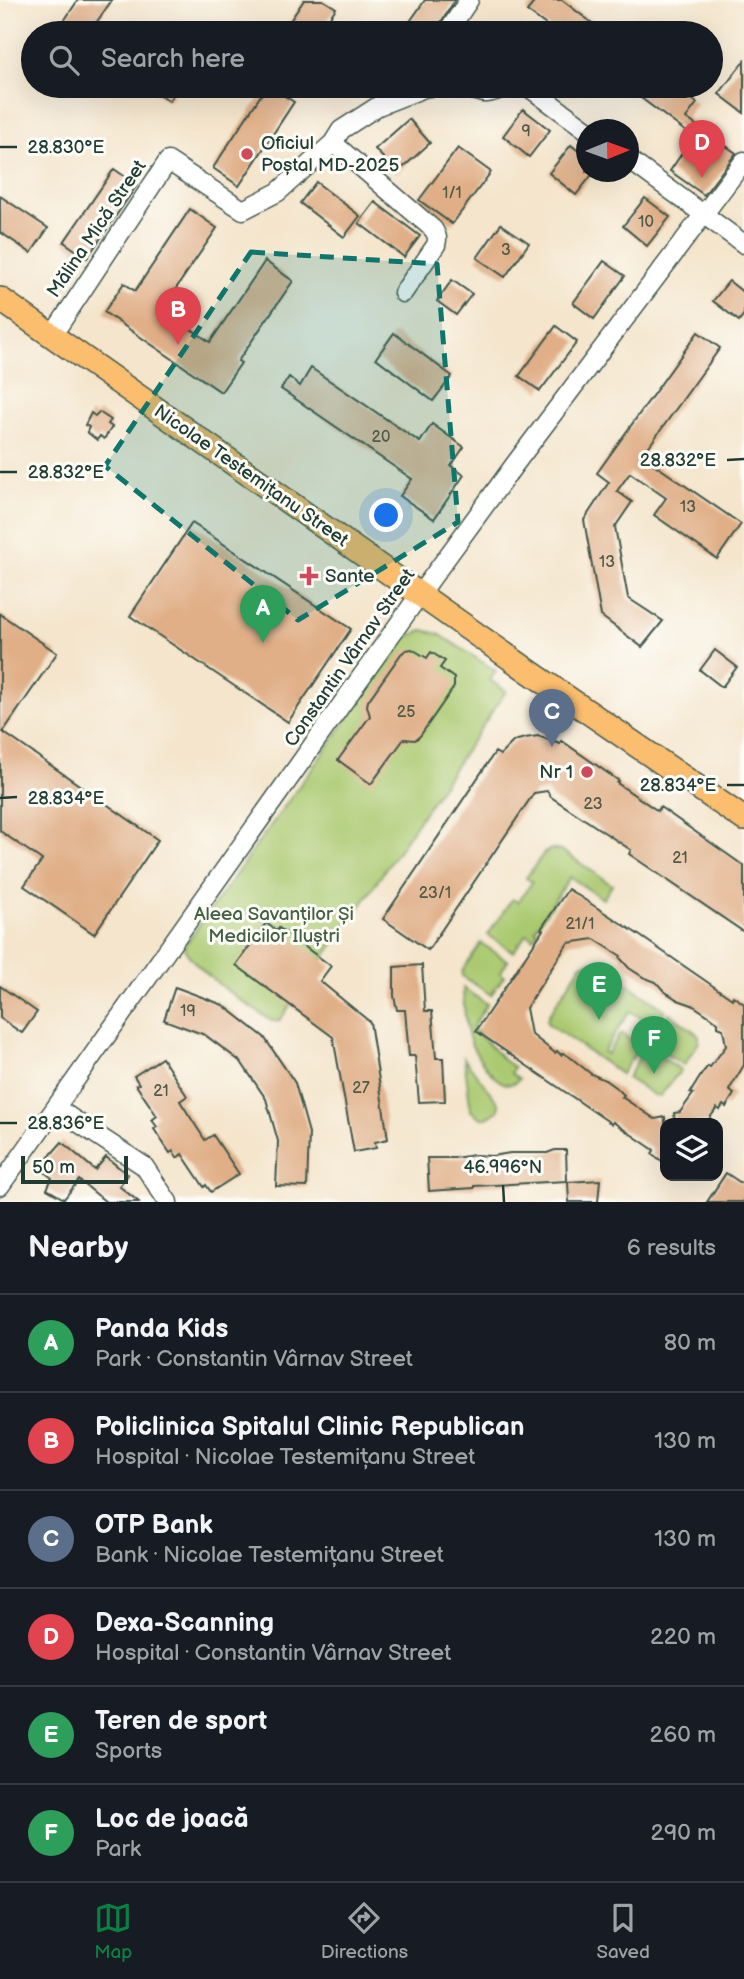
<!DOCTYPE html>
<html lang="en">
<head>
<meta charset="utf-8">
<style>
	:root { --surface:#171b24; --page:#20242c; --text:#f1f3f6; --muted:#9ea1a6; --line:#363941; --accent:#0b8043 }
	body { margin:0; font-family:"Balsamiq Sans",sans-serif; background:var(--page); color:var(--text) }
	.controls { position:absolute; right:21px; bottom:21px; display:grid; overflow:hidden; border-radius:14px; box-shadow:0 7px 28px #0002 }
	.controls button { width:63px; height:63px; display:grid; place-items:center; padding:0; border:0; border-bottom:2px solid var(--line); background:var(--surface); color:var(--text); font:35px sans-serif }
	.compass { position:absolute; left:576px; top:119px; width:63px; height:63px; border-radius:50%; background:var(--surface); box-shadow:0 7px 28px #0002; rotate:89deg }
	.scale { position:absolute; left:21px; bottom:18px; width:107px; box-sizing:border-box; padding-left:7px; border:4px solid #1f3d34; border-top:0; font-size:19px; line-height:24px; white-space:nowrap; color:#1f3d34; -webkit-text-stroke:5px #fdfcf7; paint-order:stroke }
	.you { position:absolute; left:387px; top:516px; width:24px; height:24px; margin:-18px; border:5px solid #fff; border-radius:50%; background:#1a73e8; box-shadow:0 0 0 10px #1a73e833 }
	.badge { display:grid; place-items:center; width:46px; height:46px; border-radius:50%; background:var(--accent); color:#fff; font-size:23px; font-weight:700 }
	.pin { position:absolute; translate:-50% -58px; filter:drop-shadow(0 2px 4px #0008) }
	.pin::after { content:''; position:absolute; top:37px; width:24px; height:21px; background:inherit; clip-path:polygon(0 0,100% 0,50% 100%) }
	.list { margin:0; padding:0; list-style:none }
	h2 { display:flex; justify-content:space-between; align-items:center; height:91px; margin:0; padding:0 28px; font-size:30px }
	h2 small { font-size:23px; font-weight:400; color:var(--muted) }
	.list li { display:grid; grid-template-columns:46px 1fr auto; gap:21px; align-items:center; box-sizing:border-box; height:98px; padding:0 28px; border-top:2px solid var(--line) }
	.list b { display:block; font-size:26px; white-space:nowrap }
	.list p { margin:0; font-size:23px; white-space:nowrap; color:var(--muted) }
	.list em { font-size:23px; font-style:normal; color:var(--muted) }
	.icon { flex:none; width:38px; height:38px; fill:none; stroke:currentColor; stroke-width:2; stroke-linecap:round; stroke-linejoin:round }
	.map { position:relative; flex:none; width:744px; height:1202px; overflow:hidden }
	.search { position:absolute; background:var(--surface); box-shadow:0 7px 28px #0002; left:21px; right:21px; top:21px; height:77px; display:flex; align-items:center; gap:18px; box-sizing:border-box; padding:0 24px; border-radius:38px; color:var(--muted); font-size:26px }
	.sheet { height:679px; background:var(--surface) }
	nav { display:flex; justify-content:space-around; align-items:center; box-sizing:border-box; height:98px; border-top:2px solid var(--line); background:var(--surface); font-size:19px; color:var(--muted) }
	nav a { display:grid; justify-items:center; gap:4px }
	nav .on { color:var(--accent) }
	.map>svg:first-child { display:block }
	.green { fill:#aac970; stroke:#648352; stroke-width:2 }
	.building { fill:#e0af87 }
	.lines { fill:none; stroke-linecap:round; stroke-linejoin:round }
	.minor-casing { stroke:#3f564b; stroke-width:21 }
	.major-casing { stroke:#3f564b; stroke-width:26 }
	.minor { stroke:#fff; stroke-width:18 }
	.major { stroke:#fbbd6e; stroke-width:23 }
	.marked { fill:#0f766e; fill-opacity:0.2; stroke:#0f766e; stroke-width:5; stroke-dasharray:14 9; stroke-linejoin:round }
	.ticks { fill:none; stroke:#1f3d34; stroke-width:2.5 }
	.poi-dot { fill:#d1495b; stroke:#fdfcf7; stroke-width:2.5 }
	.labels { text-anchor:middle; dominant-baseline:central; stroke-width:6; stroke-linejoin:round; paint-order:stroke }
	.number-label { font-size:16px; fill:#4f5a49 }
	.poi-label { font-size:19px; fill:#1f3d34; stroke:#fdfcf7; text-anchor:start }
	.street-label { font-size:19px; fill:#1f3d34; stroke:#fdfcf7 }
	.park-label { font-size:19px; fill:#426043; stroke:#fdfcf7 }
	.ticks-label { font-size:18px; text-anchor:middle; fill:#1f3d34; stroke:#fdfcf7; stroke-width:6; stroke-linejoin:round; paint-order:stroke }
</style>
</head>
<body>
<div class="map">
<svg width="744" height="1202" viewBox="0 0 744 1202">
	<rect width="100%" height="100%" fill="#fdfcf7"/>
	<filter id="ink" filterUnits="userSpaceOnUse"><feTurbulence type="fractalNoise" baseFrequency=".0143" numOctaves="2"/><feDisplacementMap in="SourceGraphic" scale="14" xChannelSelector="R" yChannelSelector="G"/><feConvolveMatrix kernelMatrix="1 2 1 2 8 2 1 2 1" color-interpolation-filters="sRGB"/></filter>
	<filter id="wash" filterUnits="userSpaceOnUse"><feTurbulence type="fractalNoise" baseFrequency=".00686" numOctaves="4" result="noise"/><feDisplacementMap in="SourceGraphic" scale="28" xChannelSelector="R" yChannelSelector="G"/><feGaussianBlur stdDeviation="1.57" result="paint"/><feColorMatrix in="noise" values="0 0 0 0 0 0 0 0 0 0 0 0 0 0 0 0 0 1.4 0 .05"/><feComposite in="paint" operator="in"/></filter>
	<g filter="url(#wash)">
		<rect width="100%" height="100%" fill="#f4e5cc"/>
		<g class="green">
			<path d="M423,630L439,634L496,671L490,680L506,691L358,910L280,1020L272,1021C249,1006 196,972 184,948L186,944L405,638Z"/>
			<path d="M551,849L564,852L612,885L603,899L570,877L535,929L538,931L534,938L527,934L513,952L488,935L512,899L518,902L532,882L526,878L544,853Z"/>
			<path d="M481,943L508,961L500,973L504,976L491,995L462,976V971Z"/>
			<path d="M590,962H596L665,1010L645,1040L640,1036L649,1023L630,1011L603,1052L607,1054L621,1033L640,1047L621,1074L547,1023L548,1016L582,964Z"/>
			<path d="M463,988L487,1004L472,1028L506,1062L514,1067L511,1073L519,1079C516,1081 515,1084 510,1084C495,1086 472,1050 469,1037C464,1022 464,1004 463,988Z"/>
			<path d="M669,1013L699,1035V1042L684,1065L649,1043Z"/>
			<path d="M646,1047L681,1070L660,1096L654,1095L627,1078Z"/>
			<path d="M464,1058L499,1104L498,1111L487,1118H481L471,1111Z"/>
		</g>
		<g id="blocks">
			<g class="building">
				<path d="M78,0H112L89,33H56Z"/>
				<path d="M304,0H323L336,8L319,33H282Z"/>
				<path d="M425,0H455L438,27L436,33H402Z"/>
				<path d="M536,0H562L605,33H557L527,11Z"/>
				<path d="M744,61V113L719,94Z"/>
				<path d="M144,86H178L169,101Z"/>
				<path d="M267,86H285L280,93L294,102L239,186L213,168Z"/>
				<path d="M625,86H674L697,103L686,118L736,153L704,195L670,171L693,137Z"/>
				<path d="M523,109L550,130L529,157L503,136Z"/>
				<path d="M409,119L430,143L397,173L375,149Z"/>
				<path d="M571,145L586,157V172H594L576,195L549,173Z"/>
				<path d="M458,148L491,172L452,224L419,200Z"/>
				<path d="M114,169L137,185L87,258L64,242Z"/>
				<path d="M316,182L360,216L344,237L300,203Z"/>
				<path d="M0,196L48,228L31,253L0,232Z"/>
				<path d="M645,198L670,217L647,246L623,226Z"/>
				<path d="M375,202L420,236L404,257L359,223Z"/>
				<path d="M190,209L217,228L162,309L210,342L265,261L293,281L238,361L241,363L221,392L104,312L124,283L135,291Z"/>
				<path d="M501,224L529,243L505,277L477,258Z"/>
				<path d="M604,261L625,276L594,319L573,303Z"/>
				<path d="M452,280L472,294L456,315L437,301Z"/>
				<path d="M729,281L744,293V314L739,321L713,301Z"/>
				<path d="M556,326L577,342L540,391L519,376Z"/>
				<path d="M698,332L720,348L642,456L741,524L717,559L654,515L666,498L630,473L617,491L632,502L615,527L628,598L663,621L642,647L601,616L584,520L609,482L597,473Z"/>
				<path d="M394,333L452,376L433,401L376,358Z"/>
				<path d="M311,368L420,442L432,424L464,447L451,466L464,475L434,519L400,496L412,479L281,389L289,377L300,386Z"/>
				<path d="M99,412L111,420L108,424L112,427L104,439L100,436L97,440L87,432L89,427L85,425L91,413L95,416Z"/>
				<path d="M192,523L351,629L288,722L130,616Z"/>
				<path d="M0,614L57,653L3,732L158,840L94,934L24,886L42,860L0,831Z"/>
				<path d="M412,649L427,658L431,652L445,661L440,668L454,678V687L420,736L415,740L404,739L371,784L338,760L370,716L367,706L368,701L401,654L406,650Z"/>
				<path d="M715,650L737,667L722,687L700,670Z"/>
				<path d="M538,736L560,744L562,741L619,781L617,783L658,811L660,807L744,866V932L629,854L631,850L551,797L547,791L534,793L428,950L383,919L495,752L500,755L514,741L525,738Z"/>
				<path d="M568,889L636,933L732,999L733,996L744,1004V1065L729,1090L734,1094L726,1107L723,1105L720,1110L717,1108L706,1123H675L674,1113L680,1112L693,1094L690,1093L703,1072L708,1066L710,1067L726,1046L723,1029L718,1027V1022L692,1005L678,1000L664,991L656,982L643,977L629,968L620,958L621,956L594,939L568,943L526,1008L531,1034L555,1053L557,1051L561,1055L563,1053L570,1057L591,1074L605,1080L619,1090L624,1095L622,1097L655,1119L665,1117V1163L652,1154L654,1150L613,1122L612,1124L476,1031L543,930L541,929Z"/>
				<path d="M266,923L277,931L279,928L331,966L320,981L370,1022L388,1139L375,1142L376,1148L354,1152L333,1037L236,965Z"/>
				<path d="M422,965L425,1011H432L436,1058H443L445,1101L419,1102L415,1056H409L405,1010H397L394,996V967Z"/>
				<path d="M0,986L37,1012L22,1033L0,1018Z"/>
				<path d="M175,987L223,1005L264,1037L295,1083L309,1133L307,1187L276,1186L278,1141L266,1099L241,1062L205,1035L164,1020Z"/>
				<path d="M162,1058L187,1096L180,1101L205,1140L213,1135L239,1174L211,1192L206,1185L204,1187L182,1154L177,1158L173,1151L170,1153L154,1129L157,1127L152,1120L157,1116L136,1085L139,1084L134,1076Z"/>
				<path d="M62,1142L95,1170L106,1157L128,1175L119,1186L139,1202H106L79,1180L64,1199L47,1189L52,1178L39,1168Z"/>
				<path d="M555,1150H566L567,1181L474,1186V1188L429,1191L427,1158H454L475,1155L492,1156L510,1153H547Z"/>
				<path d="M726,1173L744,1185V1202H707Z"/>
				<path d="M600,1180L598,1202H569L568,1182Z"/>
			</g>
		</g>
	</g>
	<g filter="url(#ink)">
		<use href="#blocks" fill-opacity="0" stroke="#3f564b" stroke-width="2"/>
		<g class="lines">
			<defs>
				<g id="minor">
					<path d="M447,33L469,0"/>
					<path d="M463,86C482,94 487,97 506,86"/>
					<path d="M527,86L587,130"/>
					<path d="M333,143L433,229C437,235 438,238 436,245L403,293"/>
					<path d="M628,159L744,244"/>
					<path d="M52,336L168,161L243,210L278,192L333,143L341,130L378,106L424,88L436,86"/>
					<path d="M56,1108L144,1166L168,1202"/>
					<path d="M0,1186L420,594L515,464L744,161"/>
				</g>
				<path id="major" d="M0,299L527,670L744,819"/>
			</defs>
			<use href="#minor" class="minor-casing"/>
			<use href="#major" class="major-casing"/>
			<use href="#minor" class="minor"/>
			<use href="#major" class="major"/>
		</g>
	</g>
	<path class="marked" d="M251,252L437,264L458,522L298,620L105,466Z"/>
	<path class="ticks" d="M0,147H17M727,460L744,459M0,472H17M727,785H744M0,798L17,797M0,1123H17M503,1185L504,1202"/>
	<g class="poi-dot">
		<circle cx="247" cy="154" r="7"/>
		<path d="M305.5 565.5h7v7h7v7h-7v7h-7v-7h-7v-7h7z"/>
		<circle cx="587" cy="772" r="7"/>
	</g>
	<g class="labels">
		<g class="number-label">
			<text x="526" y="131">9</text>
			<text x="452" y="193">1/1</text>
			<text x="646" y="222">10</text>
			<text x="506" y="250">3</text>
			<text x="381" y="437">20</text>
			<text x="688" y="507">13</text>
			<text x="607" y="562">13</text>
			<text x="406" y="712">25</text>
			<text x="593" y="804">23</text>
			<text x="680" y="858">21</text>
			<text x="435" y="893">23/1</text>
			<text x="580" y="924">21/1</text>
			<text x="188" y="1011">19</text>
			<text x="361" y="1088">27</text>
			<text x="161" y="1091">21</text>
		</g>
		<g class="poi-label">
			<text x="261" y="143">Oficiul<tspan x="261" dy="22">Poștal MD-2025</tspan></text>
			<text x="325" y="576">Sante</text>
			<text x="573" y="772" text-anchor="end">Nr 1</text>
		</g>
		<g class="street-label">
			<text transform="translate(97 229) rotate(-56)">Mălina Mică Street</text>
			<text transform="translate(251 476) rotate(35)">Nicolae Testemițanu Street</text>
			<text transform="translate(350 658) rotate(-55)">Constantin Vârnav Street</text>
		</g>
		<g class="park-label">
			<text x="274" y="914">Aleea Savanților Și<tspan x="274" dy="22">Medicilor Iluștri</tspan></text>
		</g>
	</g>
	<g class="ticks-label">
		<text x="66" y="153">28.830°E</text>
		<text x="678" y="466">28.832°E</text>
		<text x="66" y="478">28.832°E</text>
		<text x="678" y="791">28.834°E</text>
		<text x="66" y="804">28.834°E</text>
		<text x="66" y="1129">28.836°E</text>
		<text x="503" y="1173">46.996°N</text>
	</g>
</svg>
<div class="controls">
<button><svg class="icon" aria-label="layers" viewBox="0 0 24 24"><path d="M12 4l9 5-9 5-9-5zM3 14l9 5 9-5"/></svg></button>
</div>
<svg class="compass" viewBox="-18 -18 36 36"><path d="M0-13l5 13h-10z" fill="#e53935"/><path d="M0 13l5-13h-10z" fill="#9ea1a6"/></svg>
<div class="scale">50 m</div>
<div class="you"></div>
<div class="pin badge" style="left:263px;top:643px;background:#2e9e5b">A</div>
<div class="pin badge" style="left:178px;top:345px;background:#e0444e">B</div>
<div class="pin badge" style="left:552px;top:747px;background:#5c6f8a">C</div>
<div class="pin badge" style="left:702px;top:178px;background:#e0444e">D</div>
<div class="pin badge" style="left:599px;top:1020px;background:#2e9e5b">E</div>
<div class="pin badge" style="left:654px;top:1074px;background:#2e9e5b">F</div>
<div class="search"><svg class="icon" aria-label="search" viewBox="0 0 24 24"><circle cx="10" cy="10" r="6"/><path d="M15 15l6 6"/></svg>Search here</div>
</div>
<section class="sheet">
<h2>Nearby<small>6 results</small></h2>
<ul class="list">
<li><span class="badge" style="background:#2e9e5b">A</span><div><b>Panda Kids</b><p>Park · Constantin Vârnav Street</p></div><em>80 m</em></li>
<li><span class="badge" style="background:#e0444e">B</span><div><b>Policlinica Spitalul Clinic Republican</b><p>Hospital · Nicolae Testemițanu Street</p></div><em>130 m</em></li>
<li><span class="badge" style="background:#5c6f8a">C</span><div><b>OTP Bank</b><p>Bank · Nicolae Testemițanu Street</p></div><em>130 m</em></li>
<li><span class="badge" style="background:#e0444e">D</span><div><b>Dexa-Scanning</b><p>Hospital · Constantin Vârnav Street</p></div><em>220 m</em></li>
<li><span class="badge" style="background:#2e9e5b">E</span><div><b>Teren de sport</b><p>Sports</p></div><em>260 m</em></li>
<li><span class="badge" style="background:#2e9e5b">F</span><div><b>Loc de joacă</b><p>Park</p></div><em>290 m</em></li>
</ul>
</section>
<nav>
<a class="on"><svg class="icon" aria-label="map" viewBox="0 0 24 24"><path d="M3 6l6-2 6 2 6-2v14l-6 2-6-2-6 2zM9 4v14M15 6v14"/></svg>Map</a>
<a><svg class="icon" aria-label="directions" viewBox="0 0 24 24"><path d="M12 3l9 9-9 9-9-9zM9 14v-3h6M13 9l2 2-2 2"/></svg>Directions</a>
<a><svg class="icon" aria-label="saved" viewBox="0 0 24 24"><path d="M7 4h10v16l-5-4-5 4z"/></svg>Saved</a>
</nav>
</body>
</html>
